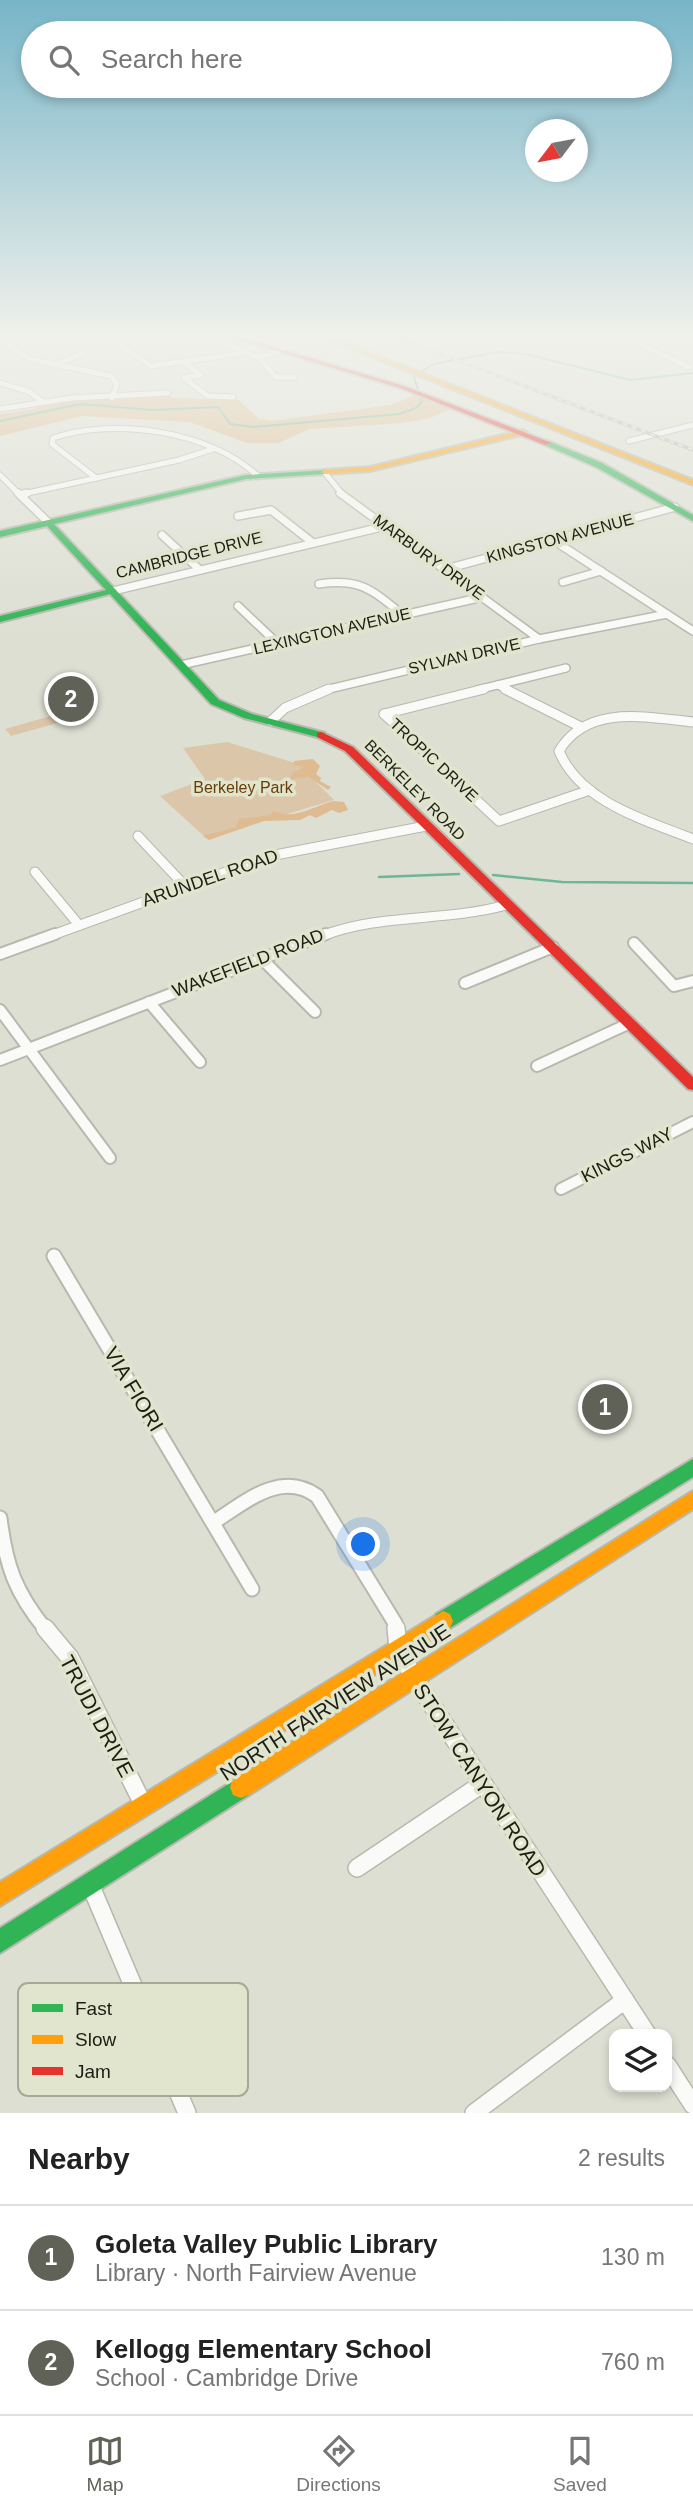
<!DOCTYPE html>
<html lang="en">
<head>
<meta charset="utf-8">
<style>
	:root { --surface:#fff; --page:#f2f2f2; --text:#222; --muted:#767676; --line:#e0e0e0; --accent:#606258 }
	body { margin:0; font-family:Arial,sans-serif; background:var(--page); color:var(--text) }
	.controls { position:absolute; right:21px; bottom:21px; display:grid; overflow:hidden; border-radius:14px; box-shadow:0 4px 10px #0003 }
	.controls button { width:63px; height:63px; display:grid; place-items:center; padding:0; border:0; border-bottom:2px solid var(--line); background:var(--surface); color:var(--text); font:35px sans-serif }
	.compass { position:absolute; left:525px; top:119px; width:63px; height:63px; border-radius:50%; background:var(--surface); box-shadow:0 4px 10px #0003; rotate:238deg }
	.you { position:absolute; left:364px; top:1545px; width:24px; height:24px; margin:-18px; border:5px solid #fff; border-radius:50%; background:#1a73e8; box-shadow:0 0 0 10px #1a73e833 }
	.badge { display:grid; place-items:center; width:46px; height:46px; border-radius:50%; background:var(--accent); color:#fff; font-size:23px; font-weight:700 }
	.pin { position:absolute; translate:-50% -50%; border:4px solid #fff; box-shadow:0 2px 7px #0006 }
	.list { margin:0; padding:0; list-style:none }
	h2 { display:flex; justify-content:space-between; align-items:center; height:91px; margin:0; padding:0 28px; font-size:30px }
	h2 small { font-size:23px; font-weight:400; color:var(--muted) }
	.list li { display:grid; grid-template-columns:46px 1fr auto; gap:21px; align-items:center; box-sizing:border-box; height:105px; padding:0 28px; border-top:2px solid var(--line) }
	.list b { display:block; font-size:26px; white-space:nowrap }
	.list p { margin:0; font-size:23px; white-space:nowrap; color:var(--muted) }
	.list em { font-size:23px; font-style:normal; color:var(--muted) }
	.icon { flex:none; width:38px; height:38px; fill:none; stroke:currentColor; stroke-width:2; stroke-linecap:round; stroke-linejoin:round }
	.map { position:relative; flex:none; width:693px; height:2113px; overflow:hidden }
	.search { position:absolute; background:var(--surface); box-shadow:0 4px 10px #0003; left:21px; right:21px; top:21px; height:77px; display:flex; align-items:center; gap:18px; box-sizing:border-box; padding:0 24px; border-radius:38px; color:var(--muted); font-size:26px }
	.sheet { height:301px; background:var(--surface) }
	nav { display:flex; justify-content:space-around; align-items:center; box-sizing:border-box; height:98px; border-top:2px solid var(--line); background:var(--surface); font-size:19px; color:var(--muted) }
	nav a { display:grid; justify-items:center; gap:4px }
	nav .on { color:var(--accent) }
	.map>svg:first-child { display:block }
	.green { fill:#dcc6aa }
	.forest { fill:#debb90 }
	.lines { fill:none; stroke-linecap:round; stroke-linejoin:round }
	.stream-far1 { stroke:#6db697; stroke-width:2 }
	.stream { stroke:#6db697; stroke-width:2.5 }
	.street-far5-casing { stroke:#b7b8ae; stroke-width:7 }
	.street-far4-casing { stroke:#b7b8ae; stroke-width:10 }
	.street-far3-casing { stroke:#b7b8ae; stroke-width:11 }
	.street-far2-casing { stroke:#b7b8ae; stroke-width:14 }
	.street-far1-casing { stroke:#b7b8ae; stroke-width:17 }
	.street-casing { stroke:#b7b8ae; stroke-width:20 }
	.fast-casing { stroke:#b7b8ae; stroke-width:4 }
	.slow-casing { stroke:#b7b8ae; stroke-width:4 }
	.jam-casing { stroke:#b7b8ae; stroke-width:4 }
	.street-far5 { stroke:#fafaf8; stroke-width:5 }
	.street-far4 { stroke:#fafaf8; stroke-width:7 }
	.street-far3 { stroke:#fafaf8; stroke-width:9 }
	.street-far2 { stroke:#fafaf8; stroke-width:10 }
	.street-far1 { stroke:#fafaf8; stroke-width:13 }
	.street { stroke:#fafaf8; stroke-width:17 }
	.fast { fill:#30b455; fill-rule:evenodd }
	.slow { fill:#ff9f0a; fill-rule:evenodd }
	.jam { fill:#e5322d; fill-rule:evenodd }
	.rail-casing { stroke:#b7b7b4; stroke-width:3.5 }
	.rail { stroke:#e1e5cd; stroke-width:2; stroke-dasharray:5; stroke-linecap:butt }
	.labels { text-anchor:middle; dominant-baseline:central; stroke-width:7; stroke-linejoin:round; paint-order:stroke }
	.far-street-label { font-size:16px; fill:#1c1e15; stroke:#e1e5cd }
	.far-park-label { font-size:16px; fill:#683d07; stroke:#e1e5cd }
	.street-label { font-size:18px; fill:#1c1e15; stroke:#e1e5cd }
	.near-street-label { font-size:21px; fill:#1c1e15; stroke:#e1e5cd }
	.key { fill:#e1e5cd; stroke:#a6a996; stroke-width:2 }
	.key-label { font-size:19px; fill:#1c1e15 }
</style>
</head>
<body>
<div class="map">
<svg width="693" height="2113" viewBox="0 0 693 2113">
	<rect width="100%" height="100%" fill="#dedfd3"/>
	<g class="green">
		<path d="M54,715L61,722L11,736L5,729Z"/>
		<path d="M227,742L305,766L303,769L334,800L206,838L160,796L205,779L183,748Z"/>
	</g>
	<g class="forest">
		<path d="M166,390L172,398L239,400L259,419L273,421L391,405L415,395L451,409L430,418L402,423L309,429L279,443H247L190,422L82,416L0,436V414L34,409L43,402Z"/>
		<path d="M313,759L320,766L316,774L321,778L320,781L331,787L328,790L309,777L290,779L293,773L305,767L294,765V761Z"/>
		<path d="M333,801L344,802L348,810L339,813L332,810L316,818L310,815L300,820L264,821L209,840L203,836L236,827L239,819L271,815L273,811C293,821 314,806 333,801Z"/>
	</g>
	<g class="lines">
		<path class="stream-far1" d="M0,421L80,404L152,410L218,407L230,424L253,427L399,414L416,408L422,402L414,377L433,364L497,352L526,354L630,380L693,373"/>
		<g class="stream">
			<path d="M493,875L562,882L693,883"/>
			<path d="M379,877L459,874"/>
		</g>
		<defs>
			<g id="street-far5">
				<path d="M110,338L151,366L244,353"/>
				<path d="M211,338L259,358L276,377H294"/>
				<path d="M627,338L689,367"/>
				<path d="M0,340L30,359L111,376L117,384L112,398"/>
				<path d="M6,344L37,338"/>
				<path d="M259,358L285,348"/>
				<path d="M184,362L201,375L184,378L208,396L233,397"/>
				<path d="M55,365L83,353"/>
				<path d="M0,383L28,391L43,402"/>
				<path d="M0,409L72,398L168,393"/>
				<path d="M629,441L693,425"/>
				<path d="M325,473L343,495"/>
				<path d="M0,475L20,495"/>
				<path d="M96,478L52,444L53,438C116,417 207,431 257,475"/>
				<path d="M23,494L179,460L213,449"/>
			</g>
			<g id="street-far4">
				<path d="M18,493L49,523"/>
				<path d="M340,493L539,639"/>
				<path d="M23,494L27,493"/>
				<path d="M238,516L271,510L313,543"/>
				<path d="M162,535L200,570"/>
				<path d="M553,540L693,631"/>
				<path d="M446,569L675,507"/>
				<path d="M563,582L601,571"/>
				<path d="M319,584C361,578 372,590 403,615"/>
				<path d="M113,591L386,526"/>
				<path d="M238,606L277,643"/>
				<path d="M181,665L483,597"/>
				<path d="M498,685L509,690"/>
				<path d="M325,690L539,639L667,614"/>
				<path d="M477,690L566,668"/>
			</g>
			<g id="street-far3">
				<path d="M505,689L581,727"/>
				<path d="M384,714L499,821L590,790"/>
				<path d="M384,714L484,689"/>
				<path d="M271,721L285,708L329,689"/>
				<path d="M693,722C646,717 587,704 559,751C580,802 645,820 693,839"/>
				<path d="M138,836L185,886"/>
				<path d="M35,872L79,925"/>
				<path d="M50,936L270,856L426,826"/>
				<path d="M322,936C381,913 445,922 506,905"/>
			</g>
			<g id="street-far2">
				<path d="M634,943L674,986L693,981"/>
				<path d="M0,954L55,934"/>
				<path d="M260,957L315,1012"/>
				<path d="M465,983L553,947"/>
				<path d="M149,1002L200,1062"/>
				<path d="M0,1010L110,1158"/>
				<path d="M0,1060L326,934"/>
				<path d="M537,1066L630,1023"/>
				<path d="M561,1189L693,1122"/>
			</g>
			<g id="street-far1">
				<path d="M54,1256L252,1589"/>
				<path d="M0,1518C6,1566 15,1592 46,1630"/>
				<path d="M214,1522C245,1502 281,1470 317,1496L395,1623L396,1630"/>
			</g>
			<g id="street">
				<path d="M45,1628L70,1658L143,1804"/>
				<path d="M396,1628L398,1648L413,1676L647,2034"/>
				<path d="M357,1868L482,1784"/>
				<path d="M90,1884L187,2113"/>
				<path d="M667,2065L693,2105"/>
				<path d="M474,2113L625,2000"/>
			</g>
			<g id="fast">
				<path d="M548,441L602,463L693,515V521L596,467L545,445V441Z"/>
				<path d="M328,470L329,472L325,474L246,479L54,524L219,700L252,714L325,733V737L321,738L244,718L211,704L110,594L0,622V616L106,590L47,526L0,537V531L246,475Z"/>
				<path d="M693,1459V1477L450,1628L443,1631L436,1628L433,1621L436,1614Z"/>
				<path d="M241,1776L249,1779L252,1787L249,1795L0,1953V1928Z"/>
			</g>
			<g id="slow">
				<path d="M324,338H333L693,480V485Z"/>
				<path d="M523,430L527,432L526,434L370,471L325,474L321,472L325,470L370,467Z"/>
				<path d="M693,1491V1509L249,1795L241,1798L233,1795L230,1787L233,1779Z"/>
				<path d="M443,1611L450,1614L453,1621L450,1628L0,1906V1882Z"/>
			</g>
			<g id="jam">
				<path d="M233,338H243L404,386L552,443L545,445L400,388Z"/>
				<path d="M321,732L353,747L693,1077V1090L688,1089L345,751L317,737V733Z"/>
			</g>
		</defs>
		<use href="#street-far5" class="street-far5-casing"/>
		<use href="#street-far4" class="street-far4-casing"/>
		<use href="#street-far3" class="street-far3-casing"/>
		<use href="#street-far2" class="street-far2-casing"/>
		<use href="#street-far1" class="street-far1-casing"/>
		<use href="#street" class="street-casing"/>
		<use href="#fast" class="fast-casing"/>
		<use href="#slow" class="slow-casing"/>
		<use href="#jam" class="jam-casing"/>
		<use href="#street-far5" class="street-far5"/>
		<use href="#street-far4" class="street-far4"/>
		<use href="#street-far3" class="street-far3"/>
		<use href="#street-far2" class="street-far2"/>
		<use href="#street-far1" class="street-far1"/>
		<use href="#street" class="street"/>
		<use href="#fast" class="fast"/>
		<use href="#slow" class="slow"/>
		<use href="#jam" class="jam"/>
		<defs>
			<path id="rail" d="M398,338L693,450"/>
		</defs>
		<use href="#rail" class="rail-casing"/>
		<use href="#rail" class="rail"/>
	</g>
	<linearGradient id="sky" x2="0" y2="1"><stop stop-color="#77b5c8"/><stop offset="0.53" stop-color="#f0f1eb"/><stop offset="1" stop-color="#f0f1eb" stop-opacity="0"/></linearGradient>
	<rect width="693" height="634" fill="url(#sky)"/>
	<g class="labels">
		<g class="far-street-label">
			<text transform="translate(560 538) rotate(-15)">KINGSTON AVENUE</text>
			<text transform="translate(189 555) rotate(-14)">CAMBRIDGE DRIVE</text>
			<text transform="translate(429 557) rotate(36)">MARBURY DRIVE</text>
			<text transform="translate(332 631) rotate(-13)">LEXINGTON AVENUE</text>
			<text transform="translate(464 656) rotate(-13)">SYLVAN DRIVE</text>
			<text transform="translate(434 760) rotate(43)">TROPIC DRIVE</text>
			<text transform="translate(415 790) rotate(45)">BERKELEY ROAD</text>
		</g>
		<g class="far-park-label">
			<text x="243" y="787">Berkeley Park</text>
		</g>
		<g class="street-label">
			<text transform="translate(210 878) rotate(-19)">ARUNDEL ROAD</text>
			<text transform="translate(248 963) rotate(-21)">WAKEFIELD ROAD</text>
			<text transform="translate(627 1155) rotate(-27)">KINGS WAY</text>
		</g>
		<g class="near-street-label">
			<text transform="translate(134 1389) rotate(59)">VIA FIORI</text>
			<text transform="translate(335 1702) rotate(-33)">NORTH FAIRVIEW AVENUE</text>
			<text transform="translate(97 1716) rotate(62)">TRUDI DRIVE</text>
			<text transform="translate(480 1780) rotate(57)">STOW CANYON ROAD</text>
		</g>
	</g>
	<rect x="18" y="1983" width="230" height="113" rx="10" class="key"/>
	<rect x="32" y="2004" width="31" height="8" fill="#30b455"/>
	<rect x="32" y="2035" width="31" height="9" fill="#ff9f0a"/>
	<rect x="32" y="2067" width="31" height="8" fill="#e5322d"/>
	<g class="key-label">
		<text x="75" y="2015">Fast</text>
		<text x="75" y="2046">Slow</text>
		<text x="75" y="2078">Jam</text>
	</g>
</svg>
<div class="controls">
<button><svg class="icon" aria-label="layers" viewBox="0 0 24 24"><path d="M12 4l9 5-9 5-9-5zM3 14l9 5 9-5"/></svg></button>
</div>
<svg class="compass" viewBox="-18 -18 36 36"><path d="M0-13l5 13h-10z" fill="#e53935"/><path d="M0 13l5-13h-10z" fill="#767676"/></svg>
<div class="you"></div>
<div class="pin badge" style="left:605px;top:1407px">1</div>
<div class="pin badge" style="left:71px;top:699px">2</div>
<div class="search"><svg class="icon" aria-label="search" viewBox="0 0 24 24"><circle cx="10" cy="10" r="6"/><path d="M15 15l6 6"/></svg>Search here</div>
</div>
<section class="sheet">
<h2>Nearby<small>2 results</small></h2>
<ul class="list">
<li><span class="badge">1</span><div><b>Goleta Valley Public Library</b><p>Library · North Fairview Avenue</p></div><em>130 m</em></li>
<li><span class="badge">2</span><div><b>Kellogg Elementary School</b><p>School · Cambridge Drive</p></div><em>760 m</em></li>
</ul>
</section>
<nav>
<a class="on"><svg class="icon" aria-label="map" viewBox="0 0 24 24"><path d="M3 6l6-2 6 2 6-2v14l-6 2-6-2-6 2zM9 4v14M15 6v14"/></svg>Map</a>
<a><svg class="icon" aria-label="directions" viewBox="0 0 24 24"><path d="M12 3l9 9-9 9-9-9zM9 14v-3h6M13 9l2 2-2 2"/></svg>Directions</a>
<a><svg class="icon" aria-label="saved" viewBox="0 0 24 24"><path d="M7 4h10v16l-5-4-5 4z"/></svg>Saved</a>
</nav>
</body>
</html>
